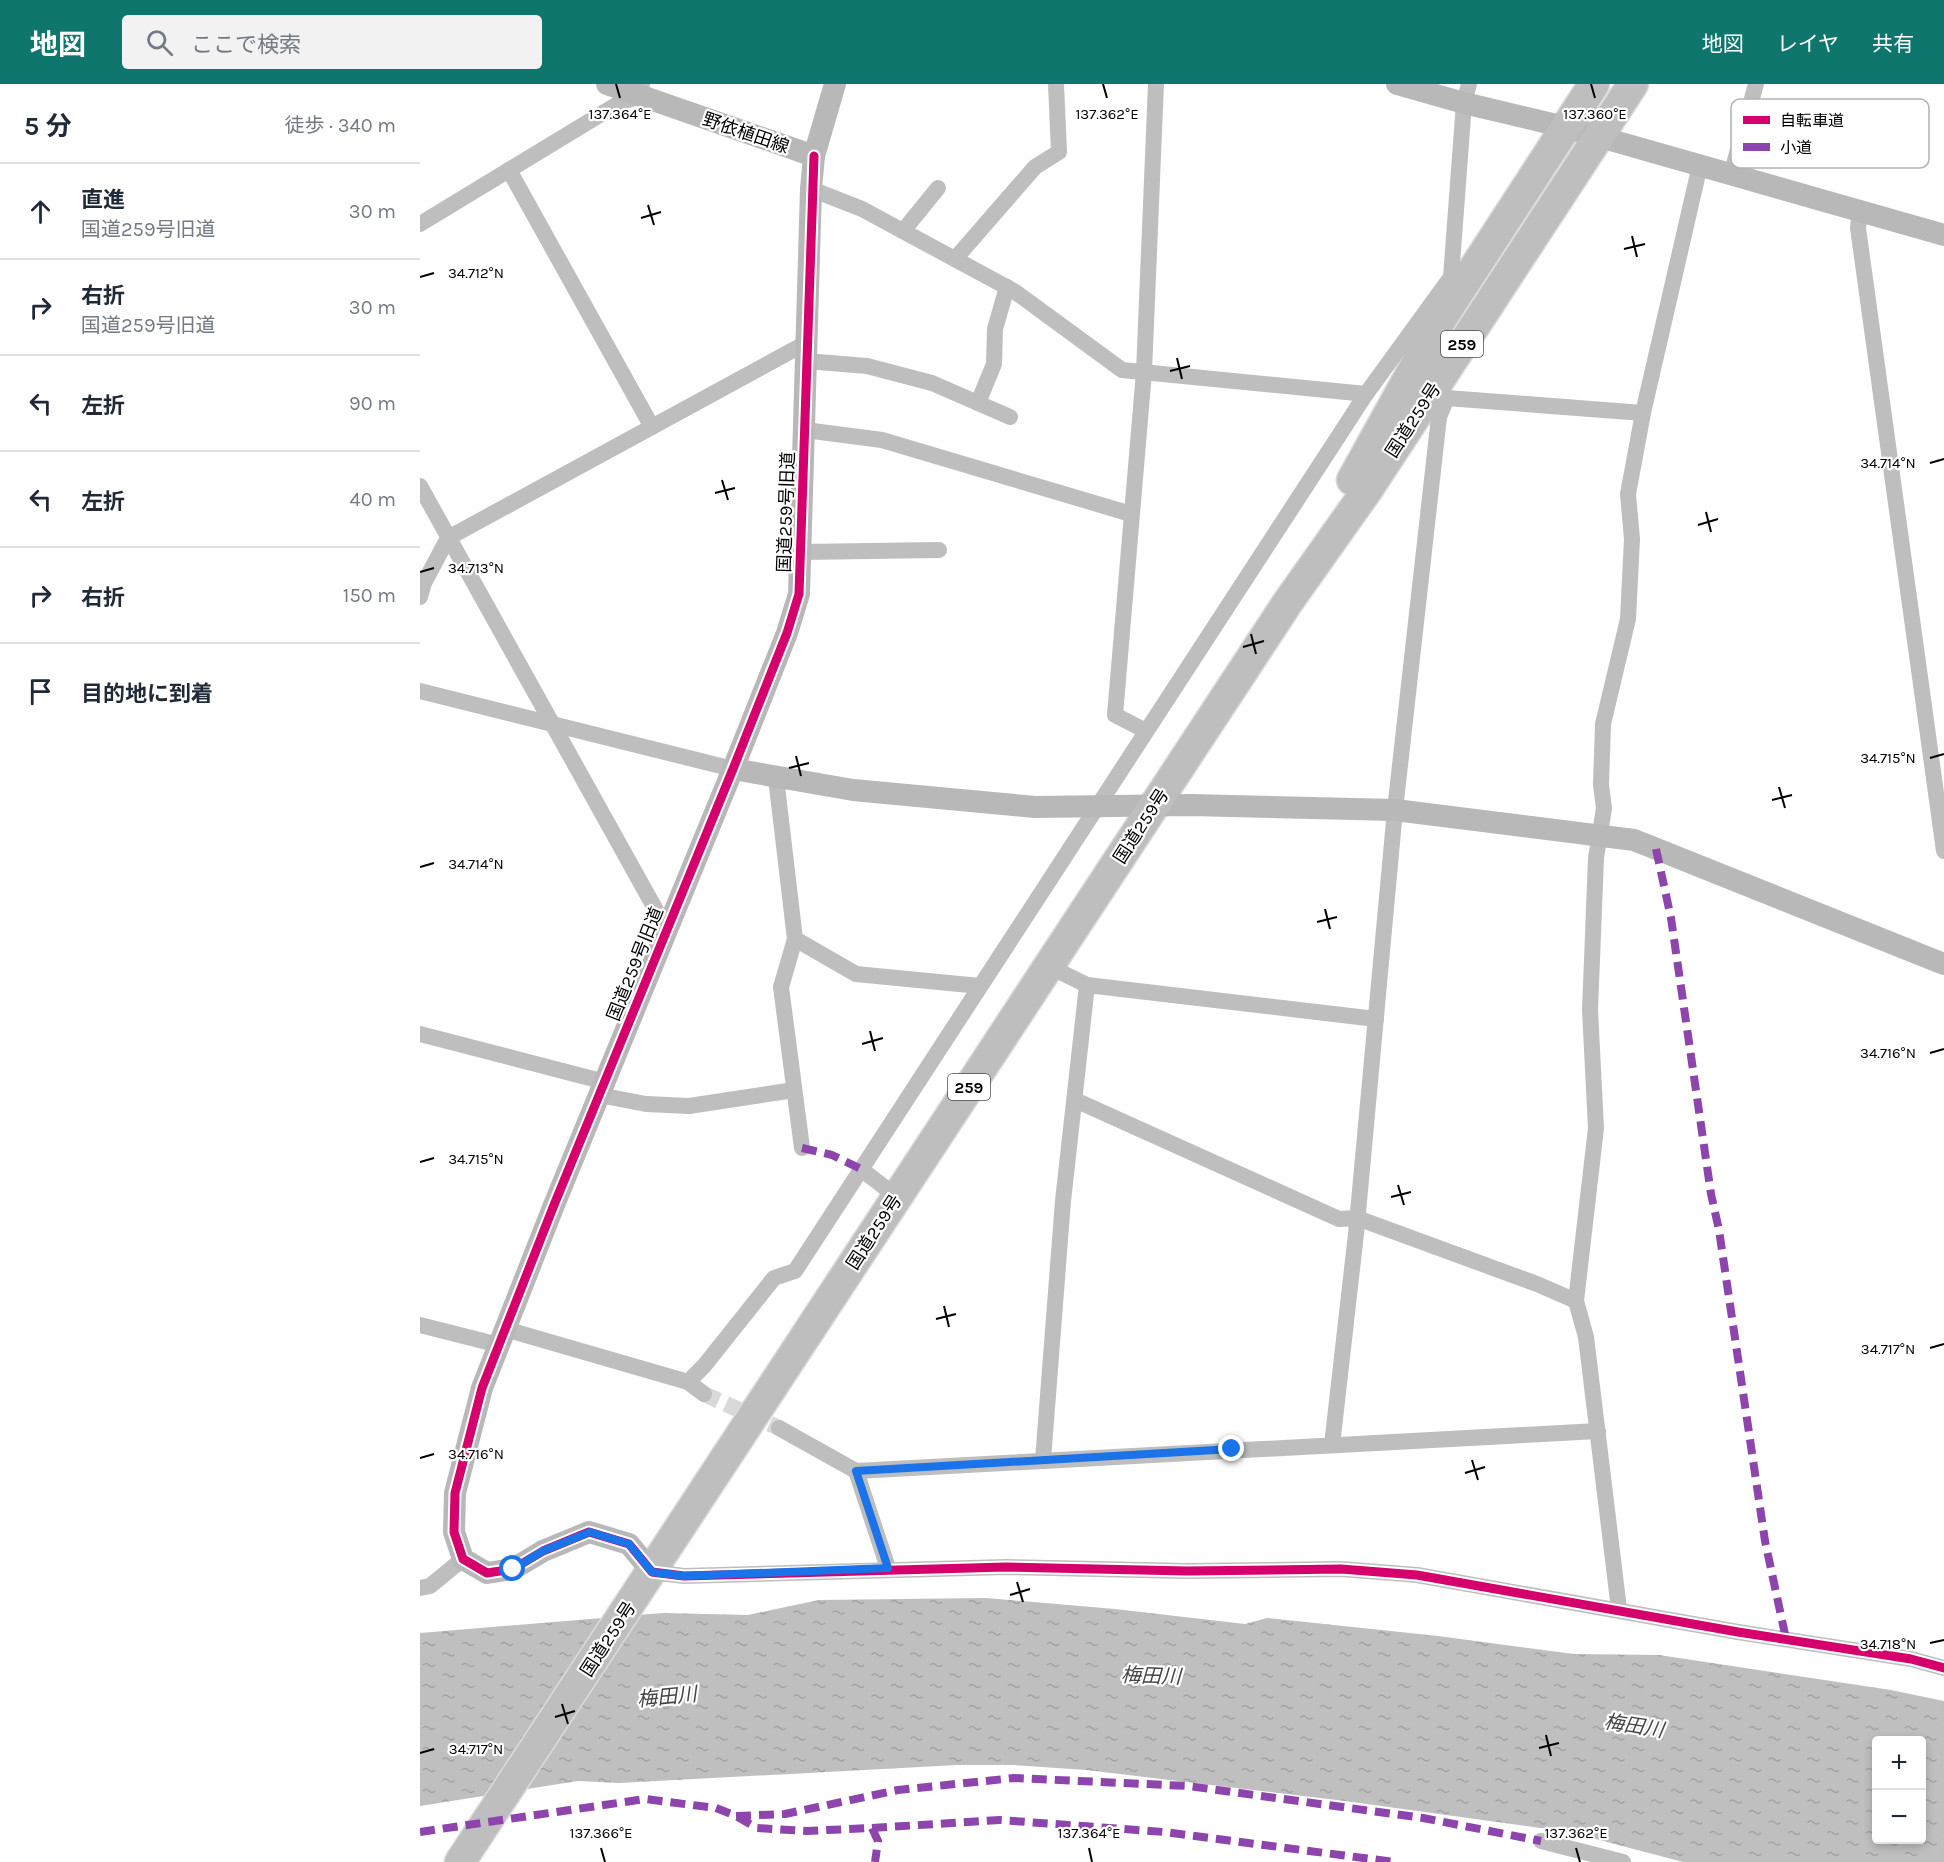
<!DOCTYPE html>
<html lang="ja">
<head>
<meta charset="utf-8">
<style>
	:root { --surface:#fff; --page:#f2f2f3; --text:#1f2937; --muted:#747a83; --line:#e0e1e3; --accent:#0f766e }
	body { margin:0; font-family:Karla,"Noto Sans JP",sans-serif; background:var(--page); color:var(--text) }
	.controls { position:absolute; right:18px; bottom:18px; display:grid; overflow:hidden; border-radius:6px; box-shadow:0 3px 9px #0003 }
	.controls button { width:54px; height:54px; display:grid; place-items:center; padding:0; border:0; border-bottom:2px solid var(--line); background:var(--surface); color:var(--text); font:30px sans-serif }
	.stop { position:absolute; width:18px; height:18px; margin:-14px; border:4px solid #1a73e8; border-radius:50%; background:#fff }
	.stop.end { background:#1a73e8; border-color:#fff; box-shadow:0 2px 6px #0008 }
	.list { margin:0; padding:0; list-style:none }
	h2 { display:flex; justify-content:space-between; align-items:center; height:78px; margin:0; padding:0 24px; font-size:26px }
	h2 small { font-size:20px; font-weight:400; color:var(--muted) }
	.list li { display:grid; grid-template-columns:39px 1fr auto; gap:18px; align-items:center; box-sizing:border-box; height:96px; padding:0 24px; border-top:2px solid var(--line) }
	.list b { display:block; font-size:22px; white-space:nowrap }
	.list p { margin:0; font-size:20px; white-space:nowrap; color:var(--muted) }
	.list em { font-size:20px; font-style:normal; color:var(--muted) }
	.icon { flex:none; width:33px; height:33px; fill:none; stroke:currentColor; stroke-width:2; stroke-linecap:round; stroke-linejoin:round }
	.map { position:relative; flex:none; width:1524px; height:1778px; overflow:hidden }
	header { display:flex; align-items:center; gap:36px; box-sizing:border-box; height:84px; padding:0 30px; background:var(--accent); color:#fff }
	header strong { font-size:28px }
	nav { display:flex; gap:33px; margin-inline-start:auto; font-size:21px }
	.search { width:420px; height:54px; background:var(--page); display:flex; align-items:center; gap:15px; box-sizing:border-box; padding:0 21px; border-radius:6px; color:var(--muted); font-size:22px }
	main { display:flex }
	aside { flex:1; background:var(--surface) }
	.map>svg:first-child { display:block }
	.water { fill:url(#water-ripples); fill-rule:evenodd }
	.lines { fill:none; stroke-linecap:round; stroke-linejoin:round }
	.street-tunnel { stroke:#d9d9d9; stroke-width:16; stroke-dasharray:16 8; stroke-linecap:butt }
	.highway-casing { stroke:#dbdbdb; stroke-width:33 }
	.street { stroke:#bebebe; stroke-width:16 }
	.secondary { stroke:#b8b8b8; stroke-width:22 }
	.highway { stroke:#bebebe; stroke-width:30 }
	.quiet { stroke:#8e44ad; stroke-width:8; stroke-dasharray:15 8; stroke-linecap:butt }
	.cycleway-casing { stroke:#fff; stroke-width:13 }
	.cycleway { stroke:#d6006c; stroke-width:9 }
	.route { stroke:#1a73e8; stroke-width:8 }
	.ticks { fill:none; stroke:#000; stroke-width:2 }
	.labels { text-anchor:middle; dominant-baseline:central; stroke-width:4.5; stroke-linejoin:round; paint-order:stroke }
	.shield { fill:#fff; stroke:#4c4c4c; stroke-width:1.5 }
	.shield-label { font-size:16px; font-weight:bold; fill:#000 }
	.street-label { font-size:18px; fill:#000; stroke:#fff }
	.water-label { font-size:20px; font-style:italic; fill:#444; stroke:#fff }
	.key { fill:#fff; stroke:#b2b2b2; stroke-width:1.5 }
	.key-label { font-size:16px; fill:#000 }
	.ticks-label { font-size:15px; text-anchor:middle; fill:#000; stroke:#fff; stroke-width:4.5; stroke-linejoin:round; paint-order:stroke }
</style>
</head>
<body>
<header>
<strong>地図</strong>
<div class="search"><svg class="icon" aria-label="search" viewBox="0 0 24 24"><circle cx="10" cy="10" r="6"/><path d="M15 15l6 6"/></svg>ここで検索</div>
<nav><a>地図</a><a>レイヤ</a><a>共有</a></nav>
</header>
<main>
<aside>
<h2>5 分<small>徒歩 · 340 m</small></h2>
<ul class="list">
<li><svg class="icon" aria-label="ahead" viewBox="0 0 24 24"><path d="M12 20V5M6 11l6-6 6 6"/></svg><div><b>直進</b><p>国道259号旧道</p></div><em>30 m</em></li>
<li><svg class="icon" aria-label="right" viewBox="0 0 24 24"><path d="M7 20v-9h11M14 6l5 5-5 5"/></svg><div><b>右折</b><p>国道259号旧道</p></div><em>30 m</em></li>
<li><svg class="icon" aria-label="left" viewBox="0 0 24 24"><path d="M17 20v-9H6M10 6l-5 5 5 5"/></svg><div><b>左折</b></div><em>90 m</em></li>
<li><svg class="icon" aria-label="left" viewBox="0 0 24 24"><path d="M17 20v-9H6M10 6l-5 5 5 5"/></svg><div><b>左折</b></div><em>40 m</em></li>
<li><svg class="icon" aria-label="right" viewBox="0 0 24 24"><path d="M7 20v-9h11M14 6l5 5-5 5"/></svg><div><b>右折</b></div><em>150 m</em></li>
<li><svg class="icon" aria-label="arrive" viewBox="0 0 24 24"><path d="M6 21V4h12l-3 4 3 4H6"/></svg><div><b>目的地に到着</b></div></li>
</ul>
</aside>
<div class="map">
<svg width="1524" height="1778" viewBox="0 0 1524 1778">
	<defs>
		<pattern id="water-ripples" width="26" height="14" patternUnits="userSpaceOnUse" patternTransform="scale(1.5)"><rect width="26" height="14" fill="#bfbfbf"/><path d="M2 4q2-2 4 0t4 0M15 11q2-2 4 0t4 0" fill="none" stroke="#a2a2a2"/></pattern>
	</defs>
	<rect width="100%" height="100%" fill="#fff"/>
	<path class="water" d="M566,1514L695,1525L825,1540L847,1534L1018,1552L1154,1570L1239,1571L1471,1606L1524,1617V1778H1263L1149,1748L925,1717L666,1686L594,1681H537L199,1699L158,1697L0,1722V1549L243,1529L328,1531L399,1516ZM1456,1656H1502V1756H1456Z"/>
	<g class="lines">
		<path class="street-tunnel" d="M284,1310L359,1344"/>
		<defs>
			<g id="highway">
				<path d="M932,396L1023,232L1174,0"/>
				<path d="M40,1778L868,518L948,405L1213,0"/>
			</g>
		</defs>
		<use href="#highway" class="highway-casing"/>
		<g class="street">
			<path d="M89,86L232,343"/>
			<path d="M1311,91L1336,0"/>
			<path d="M391,105L442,125L594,207L702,286L946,310"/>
			<path d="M1440,127L1438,144L1524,767"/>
			<path d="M0,140L201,18L219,13L222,0"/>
			<path d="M483,147L518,104"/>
			<path d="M535,175L615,83L639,68L636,0"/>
			<path d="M386,277L447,282L512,299L590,333"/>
			<path d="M558,319L574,280L575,245L587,203"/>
			<path d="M385,346L462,356L711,430"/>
			<path d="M0,402L247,846"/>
			<path d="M382,468L519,466"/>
			<path d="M0,513L4,499L28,454L386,259"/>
			<path d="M0,607L313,685"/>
			<path d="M726,647L695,631L724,288L736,0"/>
			<path d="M356,694L375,855L436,890L560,902"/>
			<path d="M375,855L361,903L382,1064"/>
			<path d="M628,882L667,901L956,935"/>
			<path d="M0,950L185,998"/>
			<path d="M179,1011L226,1020L269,1022L374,1006"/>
			<path d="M655,1016L919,1135L937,1134L1117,1200L1156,1217"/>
			<path d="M441,1085L477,1113"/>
			<path d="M0,1241L79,1261"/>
			<path d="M85,1245L268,1298L284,1310"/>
			<path d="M268,1298L284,1282L354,1194L375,1187L946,310L1031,193L1044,19L1049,0"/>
			<path d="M359,1344L436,1387L1178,1347"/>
			<path d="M912,1361L936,1150L975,726L1019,333L1027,314L1223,329"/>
			<path d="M623,1376L643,1117L667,901"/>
			<path d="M436,1387L468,1484"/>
			<path d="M232,1488L264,1492L586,1483L767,1487L921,1485L997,1491L1318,1548L1491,1575L1524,1584"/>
			<path d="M0,1504L10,1502L43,1475"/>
			<path d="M1199,1525L1166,1253L1156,1217L1176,1044L1170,926L1176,774L1184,724L1181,701L1183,640L1208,535L1212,455L1208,410L1223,329L1280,81"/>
			<path d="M1121,1757L1203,1778"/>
		</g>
		<g class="secondary">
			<path d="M187,0L394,72"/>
			<path d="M977,0L1044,19L1145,43L1524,151"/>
			<path d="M313,685L433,706L615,723L771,721L975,726L1214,756L1524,880"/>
			<path d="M232,1488L209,1460L169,1448L123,1467L93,1485L67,1489L43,1475L34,1448L35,1409L62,1304L134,1121L313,685L367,549L379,510L391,105L394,72L415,0"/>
		</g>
		<use href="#highway" class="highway"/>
		<g class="quiet">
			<path d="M1236,765L1251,834L1291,1110L1299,1146L1345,1457L1366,1555"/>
			<path d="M382,1064L412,1071L441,1085"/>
			<path d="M316,1732L365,1730L478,1706L594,1694L768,1702L1003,1734L1121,1757"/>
			<path d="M452,1744L580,1736L744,1748L974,1778"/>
			<path d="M0,1748L225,1715L296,1724L316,1732L337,1744L386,1747L452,1744L458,1757L455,1778"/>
		</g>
		<defs>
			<path id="cycleway" d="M394,72L379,510L367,549L313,685L134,1121L62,1304L35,1409L34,1448L43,1475L67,1489L93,1485L123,1467L169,1448L209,1460L232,1488L264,1492L586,1483L767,1487L921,1485L997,1491L1318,1548L1491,1575L1524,1584"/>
		</defs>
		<use href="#cycleway" class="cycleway-casing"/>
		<use href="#cycleway" class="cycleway"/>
	</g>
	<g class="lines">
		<path class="route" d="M93,1485L123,1467L170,1448L209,1460L232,1488L264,1492L468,1484L436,1387L812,1365"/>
	</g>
	<path class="ticks" d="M196,0L200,14M683,0L687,14M1171,0L1175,14M228,121L234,141M221,134L241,128M1212,152L1217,173M1204,165L1225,160M0,193L14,189M757,274L762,295M750,287L770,282M1510,379L1524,375M302,396L308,416M295,409L315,404M1286,428L1291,448M1278,441L1298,435M0,488L14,484M831,550L836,570M823,563L844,557M376,672L381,692M1510,674L1524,670M369,684L389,679M1359,703L1365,724M1352,716L1372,711M0,783L14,779M905,825L910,845M897,838L917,833M450,947L455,967M442,960L463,954M1510,969L1524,965M0,1078L14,1074M978,1101L984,1121M971,1113L991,1108M524,1222L529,1243M516,1235L536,1230M1510,1264L1524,1260M0,1374L14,1370M1052,1376L1058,1396M1045,1389L1065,1383M597,1498L603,1518M590,1511L610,1505M1510,1559L1524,1556M142,1620L148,1640M135,1633L155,1627M1126,1651L1131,1672M1119,1664L1139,1659M0,1669L14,1665M181,1764L185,1778M669,1764L672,1778M1156,1764L1160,1778"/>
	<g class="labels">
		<g class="shield">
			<rect x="1021" y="247" width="42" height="26" rx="4.5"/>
			<rect x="528" y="990" width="42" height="26" rx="4.5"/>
		</g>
		<g class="shield-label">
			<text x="1042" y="260">259</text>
			<text x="549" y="1003">259</text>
		</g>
		<g class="street-label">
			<text transform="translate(326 49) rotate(19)">野依植田線</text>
			<text transform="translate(993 336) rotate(-57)">国道259号</text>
			<text transform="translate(366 428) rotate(-88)">国道259号旧道</text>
			<text transform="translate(721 742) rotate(-57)">国道259号</text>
			<text transform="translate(215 880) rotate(-68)">国道259号旧道</text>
			<text transform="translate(454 1148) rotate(-57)">国道259号</text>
			<text transform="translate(188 1555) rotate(-57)">国道259号</text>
		</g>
		<g class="water-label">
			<text transform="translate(731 1592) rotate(2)">梅田川</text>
			<text transform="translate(247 1613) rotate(-6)">梅田川</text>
			<text transform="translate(1214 1642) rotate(9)">梅田川</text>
		</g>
	</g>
	<rect x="1311" y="15" width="198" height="69" rx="9" class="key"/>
	<rect x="1323" y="32" width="27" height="8" fill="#d6006c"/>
	<rect x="1323" y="59" width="27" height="8" fill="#8e44ad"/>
	<g class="key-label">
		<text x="1360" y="42">自転車道</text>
		<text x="1360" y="69">小道</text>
	</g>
	<g class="ticks-label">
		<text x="200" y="35">137.364°E</text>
		<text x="687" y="35">137.362°E</text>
		<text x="1175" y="35">137.360°E</text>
		<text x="56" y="194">34.712°N</text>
		<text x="1468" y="384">34.714°N</text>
		<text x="56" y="489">34.713°N</text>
		<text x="1468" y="679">34.715°N</text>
		<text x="56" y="785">34.714°N</text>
		<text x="1468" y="974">34.716°N</text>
		<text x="56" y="1080">34.715°N</text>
		<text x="1468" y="1270">34.717°N</text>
		<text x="56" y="1375">34.716°N</text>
		<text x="1468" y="1565">34.718°N</text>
		<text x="56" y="1670">34.717°N</text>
		<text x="181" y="1754">137.366°E</text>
		<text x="669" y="1754">137.364°E</text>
		<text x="1156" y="1754">137.362°E</text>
	</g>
</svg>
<div class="controls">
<button>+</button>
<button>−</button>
</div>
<div class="stop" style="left:93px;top:1485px"></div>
<div class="stop end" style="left:812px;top:1365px"></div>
</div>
</main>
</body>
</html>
